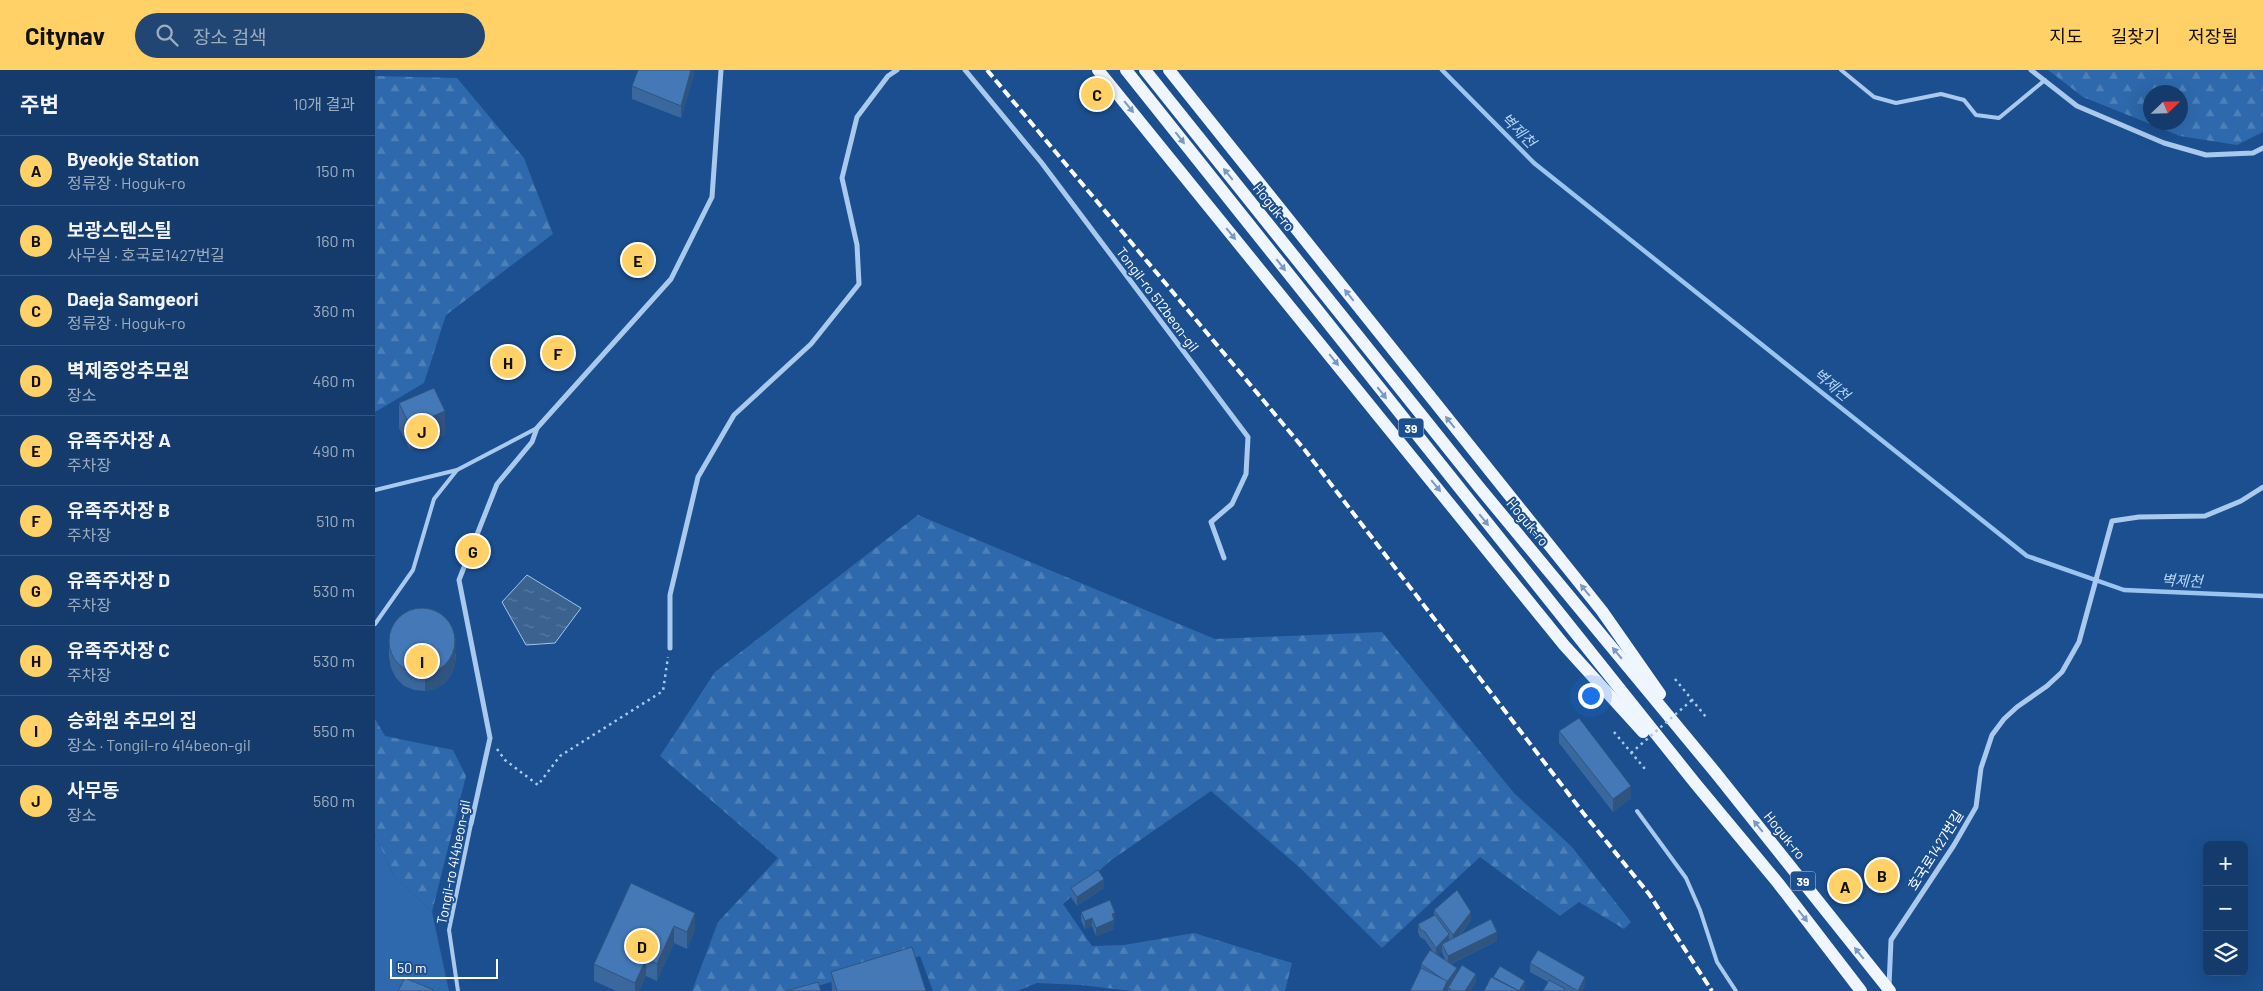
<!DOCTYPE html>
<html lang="ko">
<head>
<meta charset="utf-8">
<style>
	:root { --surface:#143b6b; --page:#214673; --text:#f1f3f6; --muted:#9dadc1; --line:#33557e; --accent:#ffd166 }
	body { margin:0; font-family:Barlow,"Noto Sans KR",sans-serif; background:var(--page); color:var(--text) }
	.controls { position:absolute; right:15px; bottom:15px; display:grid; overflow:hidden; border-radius:8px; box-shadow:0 5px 20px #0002 }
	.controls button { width:45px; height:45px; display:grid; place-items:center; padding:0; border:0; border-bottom:1px solid var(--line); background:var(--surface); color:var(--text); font:25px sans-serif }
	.compass { position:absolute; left:1768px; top:15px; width:45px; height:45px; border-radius:50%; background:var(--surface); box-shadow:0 5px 20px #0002; rotate:67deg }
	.scale { position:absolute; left:15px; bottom:12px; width:108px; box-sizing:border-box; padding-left:5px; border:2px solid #fff; border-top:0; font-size:14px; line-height:18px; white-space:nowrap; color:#fff; -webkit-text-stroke:4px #1b4f8f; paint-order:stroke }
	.you { position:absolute; left:1215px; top:625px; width:18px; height:18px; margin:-12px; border:4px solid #fff; border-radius:50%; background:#1a73e8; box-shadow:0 0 0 8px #1a73e833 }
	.badge { display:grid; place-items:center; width:32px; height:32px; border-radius:50%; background:var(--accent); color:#111; font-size:16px; font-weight:700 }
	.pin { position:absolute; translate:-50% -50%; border:2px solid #fff; box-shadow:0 1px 5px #0006 }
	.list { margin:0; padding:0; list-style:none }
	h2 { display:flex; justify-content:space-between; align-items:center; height:65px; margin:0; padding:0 20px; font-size:21px }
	h2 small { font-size:16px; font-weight:400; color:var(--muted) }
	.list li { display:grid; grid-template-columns:32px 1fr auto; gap:15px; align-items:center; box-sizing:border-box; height:70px; padding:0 20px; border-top:1px solid var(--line) }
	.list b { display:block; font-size:19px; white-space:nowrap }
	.list p { margin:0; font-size:16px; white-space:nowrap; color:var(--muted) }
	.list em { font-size:16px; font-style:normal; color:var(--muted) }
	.icon { flex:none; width:28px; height:28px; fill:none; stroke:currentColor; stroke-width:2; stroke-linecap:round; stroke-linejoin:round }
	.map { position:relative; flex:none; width:1888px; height:921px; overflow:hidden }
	header { display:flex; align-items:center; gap:30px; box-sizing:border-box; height:70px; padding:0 25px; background:var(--accent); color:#111 }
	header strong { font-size:24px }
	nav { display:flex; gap:28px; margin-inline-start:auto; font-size:18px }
	.search { width:350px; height:45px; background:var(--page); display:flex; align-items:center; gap:12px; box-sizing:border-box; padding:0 18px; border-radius:28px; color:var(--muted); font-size:19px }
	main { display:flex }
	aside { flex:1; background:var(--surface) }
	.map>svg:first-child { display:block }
	.grass { fill:#2e69ad }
	.forest { fill:url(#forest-firs); fill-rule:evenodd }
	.water { fill:url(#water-ripples); stroke:#9cc4f0 }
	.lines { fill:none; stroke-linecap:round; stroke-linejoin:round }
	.stream { stroke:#9cc4f0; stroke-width:4.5 }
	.path { stroke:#a9c9ee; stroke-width:2.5; stroke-dasharray:2.5 4; stroke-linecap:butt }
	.lane { stroke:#a9c9ee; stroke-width:4 }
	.street { stroke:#a9c9ee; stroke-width:5 }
	.primary { stroke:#f0f6ff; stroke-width:12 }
	.rail { stroke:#fff; stroke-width:4; stroke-dasharray:9 4; stroke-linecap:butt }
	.path-bridge { stroke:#a9c9ee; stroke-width:2.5; stroke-dasharray:2.5 4; stroke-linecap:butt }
	.wall { fill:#3a679d; fill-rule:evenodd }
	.shaded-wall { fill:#305480 }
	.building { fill:#4478b7; stroke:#305480 }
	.oneway { fill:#7b9ac1 }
	.labels { text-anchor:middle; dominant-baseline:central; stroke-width:4; stroke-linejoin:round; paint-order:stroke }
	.shield { fill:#1b4f8f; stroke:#bbcadd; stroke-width:1 }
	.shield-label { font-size:12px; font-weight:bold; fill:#fff }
	.street-label { font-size:14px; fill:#fff; stroke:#1b4f8f }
	.water-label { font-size:15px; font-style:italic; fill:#b5d3f5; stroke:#1b4f8f }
</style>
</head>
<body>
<header>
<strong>Citynav</strong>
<div class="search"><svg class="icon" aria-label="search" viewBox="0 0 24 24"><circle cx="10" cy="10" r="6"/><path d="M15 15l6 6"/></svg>장소 검색</div>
<nav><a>지도</a><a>길찾기</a><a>저장됨</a></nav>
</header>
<main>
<aside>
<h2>주변<small>10개 결과</small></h2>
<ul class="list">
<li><span class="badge">A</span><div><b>Byeokje Station</b><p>정류장 · Hoguk-ro</p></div><em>150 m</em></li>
<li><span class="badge">B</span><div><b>보광스텐스틸</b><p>사무실 · 호국로1427번길</p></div><em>160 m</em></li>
<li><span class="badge">C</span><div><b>Daeja Samgeori</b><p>정류장 · Hoguk-ro</p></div><em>360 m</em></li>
<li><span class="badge">D</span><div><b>벽제중앙추모원</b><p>장소</p></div><em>460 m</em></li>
<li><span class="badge">E</span><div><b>유족주차장 A</b><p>주차장</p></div><em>490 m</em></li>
<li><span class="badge">F</span><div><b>유족주차장 B</b><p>주차장</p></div><em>510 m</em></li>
<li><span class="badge">G</span><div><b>유족주차장 D</b><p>주차장</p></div><em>530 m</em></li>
<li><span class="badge">H</span><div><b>유족주차장 C</b><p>주차장</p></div><em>530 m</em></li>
<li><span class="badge">I</span><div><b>승화원 추모의 집</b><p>장소 · Tongil-ro 414beon-gil</p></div><em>550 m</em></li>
<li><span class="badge">J</span><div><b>사무동</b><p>장소</p></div><em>560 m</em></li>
</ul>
</aside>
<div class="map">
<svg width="1888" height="921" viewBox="0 0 1888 921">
	<defs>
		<pattern id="forest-firs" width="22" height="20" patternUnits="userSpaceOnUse" patternTransform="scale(1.25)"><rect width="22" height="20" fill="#2e69ad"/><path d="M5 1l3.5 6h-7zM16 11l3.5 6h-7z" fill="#4d80b9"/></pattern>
		<pattern id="water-ripples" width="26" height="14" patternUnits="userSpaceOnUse" patternTransform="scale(1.25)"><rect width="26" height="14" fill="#3c6290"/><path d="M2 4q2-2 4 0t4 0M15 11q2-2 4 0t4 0" fill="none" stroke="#597aa1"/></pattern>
	</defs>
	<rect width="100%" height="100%" fill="#1b4f8f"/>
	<path class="grass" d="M0,765L19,806L57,842L74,921H0Z"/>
	<g class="forest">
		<path d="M1673,0H1888V62L1862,75L1805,66L1708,27ZM1806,22V52H1776V22Z"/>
		<path d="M0,6L82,8L149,88L178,164L71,245L49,313L0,342Z"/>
		<path d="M543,445L840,569L1007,562L1139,723L1197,777L1256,852L1249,859L1204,832L1185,846L1105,787L1007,878L924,797L836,721L735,791L688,834L717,876L749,875L819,863L917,893L910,921H757L705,915L662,913L642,921H558L545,886L425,921H317L343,852L403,788L285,686L340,602Z"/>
		<path d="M0,649L10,666L78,680L91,706L57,842L19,806L0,765Z"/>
	</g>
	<path class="water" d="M152,505L206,538L180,573L151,575L127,532Z"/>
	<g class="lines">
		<path class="stream" d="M1067,0L1159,93L1652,486L1749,520L1888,526"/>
		<g class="path">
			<path d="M1300,609L1331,647"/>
			<path d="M1239,662L1270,699"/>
			<path d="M122,679L130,690L163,715L185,686L288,621L293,587"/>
		</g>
		<g class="lane">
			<path d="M1466,0L1499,27L1521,33L1566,24L1589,30L1601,45L1624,48L1670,10"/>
			<path d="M0,420L82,400L162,358"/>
			<path d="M0,554L38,500L59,429L82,400"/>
			<path d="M1262,741L1311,808L1325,840L1342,892L1361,921"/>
			<path d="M83,921L74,860L96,754"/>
		</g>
		<g class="street">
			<path d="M590,0L666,92L873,367L871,404L857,434L836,452L849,488"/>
			<path d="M1656,0L1702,36L1789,73L1831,85L1878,83L1888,78"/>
			<path d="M295,578V525L323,407L359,345L436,274L484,214L482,175L467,108L482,47L513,6L522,0"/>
			<path d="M96,754L115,668L84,510L122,414L157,372L162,358L296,209L337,127L346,0"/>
			<path d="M1514,916L1516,870L1579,775L1601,737L1606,698L1617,665L1629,649L1642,637L1672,616L1687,602L1704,572L1737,451L1764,447L1830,446L1866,431L1888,417"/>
		</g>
		<g class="primary">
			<path d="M723,0L1189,575L1268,662"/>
			<path d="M751,0L1320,713L1403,813L1486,921"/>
			<path d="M770,0L1104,417L1340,702L1515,921"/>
			<path d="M794,0L1227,541L1285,624"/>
		</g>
		<path class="rail" d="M612,0L929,379L1209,744L1274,824L1337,921"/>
		<path class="path-bridge" d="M1256,683L1317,630"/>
	</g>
	<g class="wall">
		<path d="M319,0V4L306,48L257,29V16Z"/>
		<path d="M24,333L70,365L35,380L24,358Z"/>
		<path d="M14,570L81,584L80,595L76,605L70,613L60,619L50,621L39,620L29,616L21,608L16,598L14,587Z"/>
		<path d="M1184,661L1256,728L1238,742L1184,673Z"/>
		<path d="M256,813L320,860L312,879L299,873L282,911L271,906L264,921H241L219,911V894Z"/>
		<path d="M696,818H729L702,836L696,827Z"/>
		<path d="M1059,840L1096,850L1086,864L1122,871L1076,894L1082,904L1101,912L1095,921H1073V919L1072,921L1046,899V894L1058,882L1050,870L1045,867L1043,862V854L1059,846ZM1067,881V882L1070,890L1063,885Z"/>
		<path d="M706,842L740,851L739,852V859L721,866L717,856L710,859L706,851Z"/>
		<path d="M1155,893L1210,915L1207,921H1168L1173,912L1155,902Z"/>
		<path d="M456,902L551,921H457Z"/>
	</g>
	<g class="shaded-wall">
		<path d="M316,0H319V4L306,48V36Z"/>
		<path d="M70,341V365L35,380V356Z"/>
		<path d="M81,567L80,595L76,605L70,613L60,619L50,621V605Z"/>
		<path d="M1256,716V728L1238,742V729Z"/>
		<path d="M729,809V818L702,836V827Z"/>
		<path d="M1096,842V850L1078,873V865Z"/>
		<path d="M320,843V860L312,879V862Z"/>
		<path d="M740,843V851L739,852V859L721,866V858L737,844Z"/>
		<path d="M717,848V856L710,859V851Z"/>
		<path d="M299,856V873L282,911V894Z"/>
		<path d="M1122,862V871L1073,895V886Z"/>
		<path d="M1074,864V872L1067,874V881L1061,887V878Z"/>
		<path d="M271,889V906L264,921H260V913Z"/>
		<path d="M1082,898V906L1072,920V912Z"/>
		<path d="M1101,904V912L1095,921H1090Z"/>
		<path d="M1210,907V915L1207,921H1203Z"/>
		<path d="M1072,911V921H1068Z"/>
		<path d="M1150,911V919L1149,921H1144Z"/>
	</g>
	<g class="building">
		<path d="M263,0H316L306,36L257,16Z"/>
		<path d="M59,318L70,341L35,356L24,333Z"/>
		<circle cx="47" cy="571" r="33"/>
		<path d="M1204,648L1256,716L1238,729L1184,661Z"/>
		<path d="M723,800L729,809L702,827L696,818Z"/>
		<path d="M256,813L320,843L312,862L299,856L282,894L271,889L260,913L219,894Z"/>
		<path d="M1082,820L1096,842L1078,865L1059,840Z"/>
		<path d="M735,830L740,843L737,844L739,850L721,858L717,848L710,851L706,842Z"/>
		<path d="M1060,845L1074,864L1061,878L1050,862L1045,859L1043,854Z"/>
		<path d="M1116,849L1122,862L1073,886L1067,874Z"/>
		<path d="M537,877L551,921H462L456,902Z"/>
		<path d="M1055,880L1082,898L1072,912L1046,894Z"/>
		<path d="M1163,880L1210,907L1203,921L1155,893Z"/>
		<path d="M1087,895L1101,904L1090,921H1078L1073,918Z"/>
		<path d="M1125,896L1150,911L1144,921L1118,907Z"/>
		<path d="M1046,898L1072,911L1068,921H1035Z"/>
		<path d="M1116,907L1144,921H1109Z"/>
		<path d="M30,908L61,921H23Z"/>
		<path d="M1174,910L1190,919L1189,921H1168Z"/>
		<path d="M443,912L446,921H411Z"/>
	</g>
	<defs><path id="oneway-solid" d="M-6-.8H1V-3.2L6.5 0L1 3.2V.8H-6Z" transform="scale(1.25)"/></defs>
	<g class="oneway">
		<use href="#oneway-solid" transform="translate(754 37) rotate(51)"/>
		<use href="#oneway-solid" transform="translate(805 68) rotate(52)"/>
		<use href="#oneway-solid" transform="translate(853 104) rotate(-129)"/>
		<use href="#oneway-solid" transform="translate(856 164) rotate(51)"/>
		<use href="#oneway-solid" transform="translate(906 195) rotate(52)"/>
		<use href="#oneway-solid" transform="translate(974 225) rotate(-129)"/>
		<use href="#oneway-solid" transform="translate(959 290) rotate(51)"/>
		<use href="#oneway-solid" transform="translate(1007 323) rotate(52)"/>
		<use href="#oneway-solid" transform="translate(1075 352) rotate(-129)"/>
		<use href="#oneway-solid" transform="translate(1061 416) rotate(51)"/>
		<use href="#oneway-solid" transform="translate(1109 450) rotate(51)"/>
		<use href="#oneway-solid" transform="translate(1210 520) rotate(-129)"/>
		<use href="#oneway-solid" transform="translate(1242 583) rotate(-130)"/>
		<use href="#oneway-solid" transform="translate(1383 756) rotate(-129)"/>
		<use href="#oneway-solid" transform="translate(1428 846) rotate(52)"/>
		<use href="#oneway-solid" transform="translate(1484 883) rotate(-129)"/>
	</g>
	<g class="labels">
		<g class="shield">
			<rect x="1023.5" y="348.5" width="25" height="19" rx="4"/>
			<rect x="1415.5" y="801.5" width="25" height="19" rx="4"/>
		</g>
		<g class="shield-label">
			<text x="1036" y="358">39</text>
			<text x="1428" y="811">39</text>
		</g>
		<g class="street-label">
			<text transform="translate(899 137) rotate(51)">Hoguk-ro</text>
			<text transform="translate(783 229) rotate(53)">Tongil-ro 512beon-gil</text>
			<text transform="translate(1153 452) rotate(50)">Hoguk-ro</text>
			<text transform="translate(1410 765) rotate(51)">Hoguk-ro</text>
			<text transform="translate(1560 780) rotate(-58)">호국로1427번길</text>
			<text transform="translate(78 792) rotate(-79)">Tongil-ro 414beon-gil</text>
		</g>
		<g class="water-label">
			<text transform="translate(1144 60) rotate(45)">벽제천</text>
			<text transform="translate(1457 314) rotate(39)">벽제천</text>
			<text transform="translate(1807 510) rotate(3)">벽제천</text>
		</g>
	</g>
</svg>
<div class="controls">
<button>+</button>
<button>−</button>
<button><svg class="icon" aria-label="layers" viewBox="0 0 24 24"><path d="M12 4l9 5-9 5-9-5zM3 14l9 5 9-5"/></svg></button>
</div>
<svg class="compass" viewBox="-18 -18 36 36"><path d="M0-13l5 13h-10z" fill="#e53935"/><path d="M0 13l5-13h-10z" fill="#9dadc1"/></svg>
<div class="scale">50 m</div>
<div class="you"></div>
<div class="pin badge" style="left:1470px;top:816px">A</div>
<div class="pin badge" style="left:1507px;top:805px">B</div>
<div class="pin badge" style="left:722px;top:24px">C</div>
<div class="pin badge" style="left:267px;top:876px">D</div>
<div class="pin badge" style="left:263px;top:190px">E</div>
<div class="pin badge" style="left:183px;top:283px">F</div>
<div class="pin badge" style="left:98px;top:481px">G</div>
<div class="pin badge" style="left:133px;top:292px">H</div>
<div class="pin badge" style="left:47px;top:591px">I</div>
<div class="pin badge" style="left:47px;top:361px">J</div>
</div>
</main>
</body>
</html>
